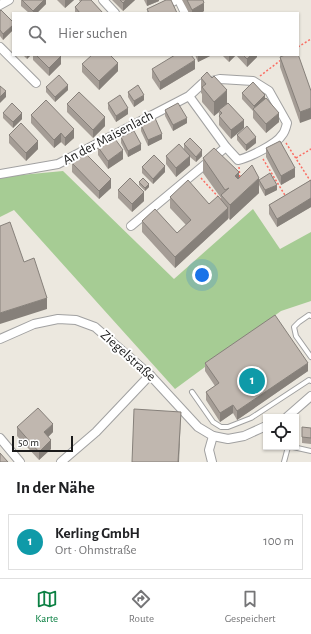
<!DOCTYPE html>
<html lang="de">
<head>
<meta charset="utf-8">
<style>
	:root { --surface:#fff; --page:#f2f2f2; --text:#202124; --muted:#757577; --line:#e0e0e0; --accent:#0b8043 }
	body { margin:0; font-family:"Alegreya Sans",sans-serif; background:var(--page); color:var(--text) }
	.controls { position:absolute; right:12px; bottom:12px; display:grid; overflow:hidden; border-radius:0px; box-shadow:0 1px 3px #0004 }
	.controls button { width:36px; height:36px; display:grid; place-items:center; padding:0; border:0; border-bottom:1px solid var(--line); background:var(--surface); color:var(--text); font:20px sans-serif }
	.scale { position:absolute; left:12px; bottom:10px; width:61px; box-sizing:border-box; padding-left:4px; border:2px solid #1a1a1a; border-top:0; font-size:11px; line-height:14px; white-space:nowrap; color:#1a1a1a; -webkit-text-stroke:3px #fff; paint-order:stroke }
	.you { position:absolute; left:202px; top:275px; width:14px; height:14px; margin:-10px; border:3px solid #fff; border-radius:50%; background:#1a73e8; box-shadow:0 0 0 6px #1a73e833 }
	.badge { display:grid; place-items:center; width:26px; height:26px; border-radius:50%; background:var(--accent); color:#fff; font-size:13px; font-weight:700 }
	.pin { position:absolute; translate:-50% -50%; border:2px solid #fff; box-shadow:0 1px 4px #0006 }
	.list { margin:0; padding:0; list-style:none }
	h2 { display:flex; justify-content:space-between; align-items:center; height:52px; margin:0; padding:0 16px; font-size:17px }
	h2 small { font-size:13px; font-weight:400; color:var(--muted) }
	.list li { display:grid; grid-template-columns:26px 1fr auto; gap:12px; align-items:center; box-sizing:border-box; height:56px; margin:0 8px 8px; padding:0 8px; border:1px solid var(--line); border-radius:0px }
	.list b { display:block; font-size:15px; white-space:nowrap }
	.list p { margin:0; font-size:13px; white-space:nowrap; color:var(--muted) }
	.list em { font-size:13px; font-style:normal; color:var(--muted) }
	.icon { flex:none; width:22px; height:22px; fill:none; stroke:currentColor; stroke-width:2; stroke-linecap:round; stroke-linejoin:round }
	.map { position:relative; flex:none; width:311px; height:462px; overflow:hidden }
	.search { position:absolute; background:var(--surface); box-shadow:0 1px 3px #0004; left:12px; right:12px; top:12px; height:44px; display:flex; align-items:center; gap:10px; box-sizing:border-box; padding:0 14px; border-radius:0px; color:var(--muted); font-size:15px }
	.sheet { height:116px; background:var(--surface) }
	nav { display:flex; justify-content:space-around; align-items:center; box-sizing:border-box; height:56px; border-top:1px solid var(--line); background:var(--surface); font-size:11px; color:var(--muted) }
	nav a { display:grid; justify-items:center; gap:2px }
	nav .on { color:var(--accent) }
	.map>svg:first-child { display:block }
	.forest { fill:#a6cc94 }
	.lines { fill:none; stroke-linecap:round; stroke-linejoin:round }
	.lane-casing { stroke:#a1a1a1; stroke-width:6 }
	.street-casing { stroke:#a1a1a1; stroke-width:10 }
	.path { stroke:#fa6d63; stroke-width:1.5; stroke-dasharray:2 2; stroke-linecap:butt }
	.lane { stroke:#fff; stroke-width:4 }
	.street { stroke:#fff; stroke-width:8 }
	.wall { fill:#a59d96 }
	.shaded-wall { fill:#86807a }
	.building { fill:#c0b7af; stroke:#86807a }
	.labels { text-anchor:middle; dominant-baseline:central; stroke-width:4; stroke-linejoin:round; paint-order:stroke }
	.street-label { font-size:14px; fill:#1a1a1a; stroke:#fff }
</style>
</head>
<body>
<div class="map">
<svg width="311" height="462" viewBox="0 0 311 462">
	<rect width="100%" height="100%" fill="#ece8df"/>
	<path class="forest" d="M63,171L174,279L253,209L280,249L311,232V301L281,311L175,389L14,210L0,217V177Z"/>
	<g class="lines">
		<defs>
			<g id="lane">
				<path d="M311,316L309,315L299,322L294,327L296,336L311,357"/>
				<path d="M192,392L213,422L221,427H228L251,418L309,380L311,381"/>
				<path d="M293,447L311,451"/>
				<path d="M284,462L288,447"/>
			</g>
			<g id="street">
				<path d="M103,0L115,13"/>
				<path d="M179,0L185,13"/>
				<path d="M0,5L9,0"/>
				<path d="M152,13L176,0"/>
				<path d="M0,47L36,83"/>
				<path d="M0,174L58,164L189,96L203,83L220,79L253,81L269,91L287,123C286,127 285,132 282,135C277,144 248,158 238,160L226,147L189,96"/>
				<path d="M131,226L226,147"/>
				<path d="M0,339L34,324L58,319L76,320L95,327L150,375L198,427L213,436L209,450L212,462"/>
				<path d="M287,417L311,396"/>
				<path d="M213,436L228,439L244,436L266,426"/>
				<path d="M0,438L20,462"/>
				<path d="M61,462L96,432L150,375"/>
			</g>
		</defs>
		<use href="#lane" class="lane-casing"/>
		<use href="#street" class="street-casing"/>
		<g class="path">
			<path d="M298,47L311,39"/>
			<path d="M260,76L281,60"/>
			<path d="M286,143L311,182"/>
			<path d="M296,158L311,149"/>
			<path d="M263,159L286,197"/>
			<path d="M239,167L240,179"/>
			<path d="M201,178L222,201"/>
		</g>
		<use href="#lane" class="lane"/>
		<use href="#street" class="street"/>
	</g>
	<g class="wall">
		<path d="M21,0H46V4L37,13H29L21,6Z"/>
		<path d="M57,0H74L65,8Z"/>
		<path d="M79,0H91L103,13H75V7L80,2Z"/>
		<path d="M112,0H135L123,11Z"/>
		<path d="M144,0H159V1L147,6Z"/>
		<path d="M182,0H203L204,11L201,13H189Z"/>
		<path d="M0,11L13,22V30L3,40L0,36Z"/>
		<path d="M23,55H31L27,59Z"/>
		<path d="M33,55H60L61,64L49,76L33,60Z"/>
		<path d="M195,55H212L198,62Z"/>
		<path d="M222,55H257V57L247,67L236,55L229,62Z"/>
		<path d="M280,57L311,91L300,123L280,67Z"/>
		<path d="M82,64L118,71L99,90L82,72Z"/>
		<path d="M152,69H195L160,90L152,78Z"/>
		<path d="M201,78L244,120L231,139L219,125V112L214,116L202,102V94L201,93Z"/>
		<path d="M46,87L68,90L55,102L46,92Z"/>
		<path d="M128,92L144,100L134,107L128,97Z"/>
		<path d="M242,93L265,99L279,122L266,133L253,118V111L242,99Z"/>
		<path d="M108,103L128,114L116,122L108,109Z"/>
		<path d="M67,104L105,126L93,138L67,112Z"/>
		<path d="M165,110L187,123L173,131L165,116Z"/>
		<path d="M3,113L22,119L13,128L3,118Z"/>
		<path d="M31,115L74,138L65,146L61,142L54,148L31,123Z"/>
		<path d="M141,125L162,139L148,146L141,131Z"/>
		<path d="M9,135L38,149L26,161L9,143Z"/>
		<path d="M237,135L256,143L246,151L237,140Z"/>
		<path d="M121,137L141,150L128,157L121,143Z"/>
		<path d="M184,144L202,156L196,162L190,157V165L176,177L166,164V156L184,149Z"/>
		<path d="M98,147L123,159L108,169L98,155Z"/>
		<path d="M266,148L295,177L281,185L266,157Z"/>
		<path d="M203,158L239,179L259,193L230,220L228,218V219L175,268L142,232V221L177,233L186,225L170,208V197L209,204L221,200V198L203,173Z"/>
		<path d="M72,163L111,188L99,199L72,172Z"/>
		<path d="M142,167L165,172L153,184L142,173Z"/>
		<path d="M259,180L277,190L265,196L259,185Z"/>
		<path d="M311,180V207L277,227L269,214V205Z"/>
		<path d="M139,182L149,187L145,191L139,185Z"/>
		<path d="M118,190L144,201L132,212L118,198Z"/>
		<path d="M205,363L308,371L237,420L233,413L220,422L206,400V392L215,386L205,371Z"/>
		<path d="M17,427L53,432L48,437L51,449L39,460L17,436Z"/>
		<path d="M311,428V444L302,443V437Z"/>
	</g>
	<g class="shaded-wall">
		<path d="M44,0H46V4L37,13H33V11Z"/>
		<path d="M65,0H74L65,8Z"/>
		<path d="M126,0H135L123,11V3Z"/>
		<path d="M147,0H159V1L147,6Z"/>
		<path d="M204,3V11L201,13H192V10Z"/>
		<path d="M13,25V30L3,40V34Z"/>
		<path d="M27,55H31L27,59Z"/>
		<path d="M198,55H212L198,62Z"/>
		<path d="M229,55H236L229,62Z"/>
		<path d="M251,55H257V57L247,67V59Z"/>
		<path d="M61,56V64L49,76V68Z"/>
		<path d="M195,60V69L160,90V82Z"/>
		<path d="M118,63V71L99,90V81Z"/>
		<path d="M68,85V90L55,102V97Z"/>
		<path d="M227,90V105L219,110V112L214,116V102Z"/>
		<path d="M6,91V97L0,103V97Z"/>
		<path d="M144,95V100L134,107V101Z"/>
		<path d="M265,95V101L254,110V106Z"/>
		<path d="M128,108V114L116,122V116Z"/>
		<path d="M311,108V119L300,123V112Z"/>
		<path d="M22,113V119L13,128V122Z"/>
		<path d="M279,113V122L266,133V124Z"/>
		<path d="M105,117V126L93,138V130Z"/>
		<path d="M187,118V123L173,131V125Z"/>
		<path d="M244,120V128L231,139V130Z"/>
		<path d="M74,129V138L65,146V138Z"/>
		<path d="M61,133V142L54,148V140Z"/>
		<path d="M162,134V139L148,146V140Z"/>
		<path d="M256,137V143L246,151V145Z"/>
		<path d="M38,141V149L26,161V153Z"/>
		<path d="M141,144V150L128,157V151Z"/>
		<path d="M123,150V159L108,169V161Z"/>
		<path d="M202,150V156L196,162V157Z"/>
		<path d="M190,156V165L176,177V168Z"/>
		<path d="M165,166V172L153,184V179Z"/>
		<path d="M295,168V177L281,185V176Z"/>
		<path d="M239,172V187L235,176Z"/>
		<path d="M259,178V193L230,220V205Z"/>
		<path d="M111,179V188L99,199V191Z"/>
		<path d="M149,184V187L145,191V188Z"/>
		<path d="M277,185V190L265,196V190Z"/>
		<path d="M144,192V201L132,212V204Z"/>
		<path d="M311,198V207L277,227V219Z"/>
		<path d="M228,208V219L175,268V257Z"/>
		<path d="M47,298V309L0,324V313Z"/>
		<path d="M308,363V371L237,420V411Z"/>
		<path d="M233,405V413L220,422V413Z"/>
		<path d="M181,412L179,462H178Z"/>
		<path d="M53,424V432L44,441V432Z"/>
		<path d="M51,440V449L39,460V452Z"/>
	</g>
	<g class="building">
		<path d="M22,0H44L33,11Z"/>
		<path d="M82,0H91L103,13H80L75,7Z"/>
		<path d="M120,0H126L123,3Z"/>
		<path d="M166,0H171L177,13H149L147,9Z"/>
		<path d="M187,0H203L204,3L192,10Z"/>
		<path d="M1,10L13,22V25L3,34L0,30V11Z"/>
		<path d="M298,54L311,91V108L300,112L280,57L285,55H298Z"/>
		<path d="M36,55H60L61,56L49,68Z"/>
		<path d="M92,55H110L118,63L99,81L82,64Z"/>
		<path d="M175,55H191L195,60L160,82L152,69Z"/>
		<path d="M243,55H251L247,59Z"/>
		<path d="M207,72L212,78L214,76L227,90L214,102L202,87L206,84L201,78Z"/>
		<path d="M59,75L68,85L55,97L46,87Z"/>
		<path d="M253,82L265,95L254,106L242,93Z"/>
		<path d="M138,85L144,95L134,101L128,92Z"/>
		<path d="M0,86L6,91L0,97Z"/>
		<path d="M79,92L105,117L93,130L67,104Z"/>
		<path d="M120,95L128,108L116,116L108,103Z"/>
		<path d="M266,98L279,113L266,124L253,109Z"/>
		<path d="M46,100L74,129L65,138L61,133L54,140L31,115Z"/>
		<path d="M12,103L22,113L13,122L3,113Z"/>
		<path d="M178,103L187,118L173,125L165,110Z"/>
		<path d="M228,103L244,120L231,130L219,116L222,113L219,110Z"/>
		<path d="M155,118L162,134L148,140L141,125Z"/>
		<path d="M21,123L38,141L26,153L9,135Z"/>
		<path d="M247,126L256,137L246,145L237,135Z"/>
		<path d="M134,131L141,144L128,151L121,137Z"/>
		<path d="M113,136L123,150L108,161L98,147Z"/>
		<path d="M190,138L202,150L196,157L184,144Z"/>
		<path d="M280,141L295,168L281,176L266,148Z"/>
		<path d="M179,144L190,156L176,168L166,156Z"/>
		<path d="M214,148L239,172L235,176L238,179L252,165L259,178L230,205L221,195L229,188L225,190L203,158Z"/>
		<path d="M84,152L111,179L99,191L72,163Z"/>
		<path d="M154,155L165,166L153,179L142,167Z"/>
		<path d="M270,173L277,185L265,190L259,180Z"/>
		<path d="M130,178L144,192L132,204L118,190Z"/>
		<path d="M143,178L149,184L145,188L139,182Z"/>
		<path d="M188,180L209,204L218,196L228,208L175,257L142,221L155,209L177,233L191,220L170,197Z"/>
		<path d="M311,180V198L277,219L269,205Z"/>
		<path d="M10,222L24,262L34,258L47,298L0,313V226Z"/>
		<path d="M275,315L308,363L237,411L233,405L220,413L206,392L219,383L205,363Z"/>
		<path d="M38,408L53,424L44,432L51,440L39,452L17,427Z"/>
		<path d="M134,409L181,412L178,462H132Z"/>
		<path d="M302,427L311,428V438L302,437Z"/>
		<path d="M0,453L8,462H0Z"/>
	</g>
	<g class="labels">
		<g class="street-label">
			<text transform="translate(108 138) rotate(-28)">An der Maisenlach</text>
			<text transform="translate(128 356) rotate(42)">Ziegelstraße</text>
		</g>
	</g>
</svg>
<div class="controls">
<button><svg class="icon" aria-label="locate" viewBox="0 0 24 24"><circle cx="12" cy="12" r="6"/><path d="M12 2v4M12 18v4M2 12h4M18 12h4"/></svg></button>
</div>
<div class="scale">50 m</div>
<div class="you"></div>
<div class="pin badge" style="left:252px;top:381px;background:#0f9aa8">1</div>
<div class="search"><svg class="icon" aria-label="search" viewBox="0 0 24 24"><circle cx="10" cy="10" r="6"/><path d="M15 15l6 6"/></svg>Hier suchen</div>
</div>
<section class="sheet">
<h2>In der Nähe<small></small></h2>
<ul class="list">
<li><span class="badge" style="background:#0f9aa8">1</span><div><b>Kerling GmbH</b><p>Ort · Ohmstraße</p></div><em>100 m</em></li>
</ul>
</section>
<nav>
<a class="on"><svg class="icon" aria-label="map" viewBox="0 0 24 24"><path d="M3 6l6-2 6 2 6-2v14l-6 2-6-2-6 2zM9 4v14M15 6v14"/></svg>Karte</a>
<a><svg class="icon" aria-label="directions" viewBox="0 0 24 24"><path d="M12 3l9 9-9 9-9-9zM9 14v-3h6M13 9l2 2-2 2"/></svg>Route</a>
<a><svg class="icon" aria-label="saved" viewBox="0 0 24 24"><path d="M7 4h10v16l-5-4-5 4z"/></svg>Gespeichert</a>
</nav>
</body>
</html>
